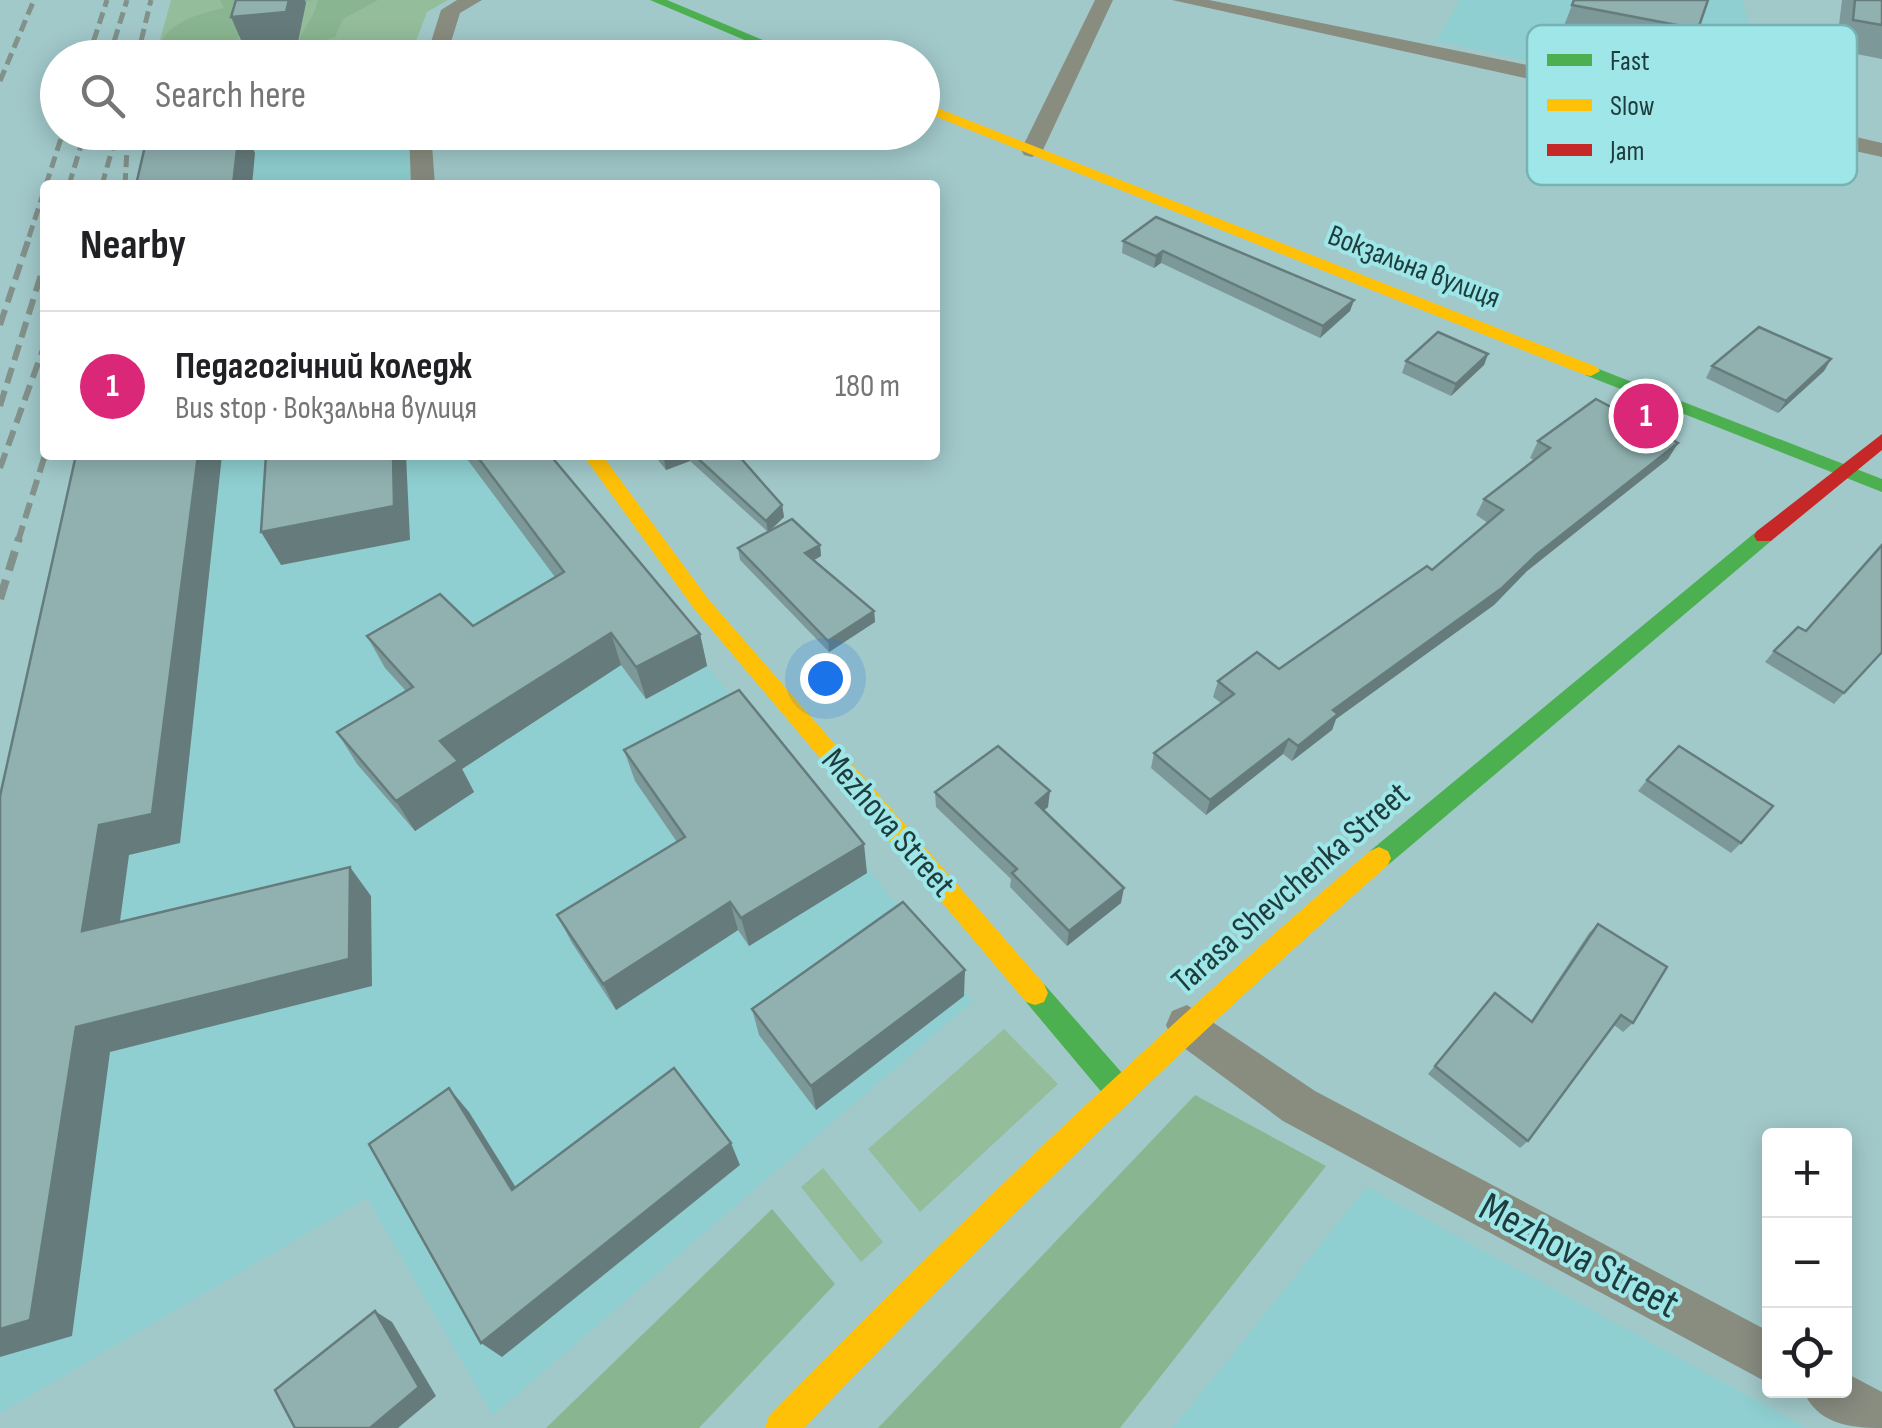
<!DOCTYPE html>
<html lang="en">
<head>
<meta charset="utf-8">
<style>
	:root { --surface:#fff; --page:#f6f6f6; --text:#202124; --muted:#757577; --line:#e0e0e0; --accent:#db2777 }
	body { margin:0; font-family:"Sofia Sans Condensed",sans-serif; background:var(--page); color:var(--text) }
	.controls { position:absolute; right:30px; bottom:30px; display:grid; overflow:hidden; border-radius:10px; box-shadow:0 5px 25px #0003 }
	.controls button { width:90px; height:90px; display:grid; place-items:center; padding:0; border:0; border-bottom:2px solid var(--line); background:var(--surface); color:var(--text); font:50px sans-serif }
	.you { position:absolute; left:825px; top:678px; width:35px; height:35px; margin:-25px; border:8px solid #fff; border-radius:50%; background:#1a73e8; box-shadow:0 0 0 15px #1a73e833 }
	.badge { display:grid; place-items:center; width:65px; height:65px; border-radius:50%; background:var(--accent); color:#fff; font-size:32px; font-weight:700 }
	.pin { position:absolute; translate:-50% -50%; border:5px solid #fff; box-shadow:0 2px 10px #0006 }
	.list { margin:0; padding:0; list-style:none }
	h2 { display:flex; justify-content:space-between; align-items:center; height:130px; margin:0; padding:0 40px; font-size:42px }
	h2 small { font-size:32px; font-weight:400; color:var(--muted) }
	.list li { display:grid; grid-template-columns:65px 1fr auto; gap:30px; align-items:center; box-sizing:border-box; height:150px; padding:0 40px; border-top:2px solid var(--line) }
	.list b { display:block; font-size:38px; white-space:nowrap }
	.list p { margin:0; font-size:32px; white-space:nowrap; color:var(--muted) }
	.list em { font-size:32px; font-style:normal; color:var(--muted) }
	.icon { flex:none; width:55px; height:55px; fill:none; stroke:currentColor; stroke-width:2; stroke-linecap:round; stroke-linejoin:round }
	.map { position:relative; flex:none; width:1882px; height:1428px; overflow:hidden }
	.search { position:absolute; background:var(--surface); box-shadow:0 5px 25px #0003; left:40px; top:40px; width:900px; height:110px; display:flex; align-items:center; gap:25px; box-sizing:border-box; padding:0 35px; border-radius:55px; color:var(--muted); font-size:38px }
	.panel { position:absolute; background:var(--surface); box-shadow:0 5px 25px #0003; left:40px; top:180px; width:900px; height:280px; border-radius:10px }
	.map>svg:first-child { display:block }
	.built { fill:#8fcfd1 }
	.green { fill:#94bd9c }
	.forest { fill:#89b690 }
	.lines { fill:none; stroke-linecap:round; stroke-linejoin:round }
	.street { fill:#898d80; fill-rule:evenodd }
	.fast { fill:#4caf50; fill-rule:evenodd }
	.slow { fill:#ffc107; fill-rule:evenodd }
	.jam { fill:#c62828; fill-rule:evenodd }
	.rail-far2 { stroke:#82918a; stroke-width:5; stroke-dasharray:12 6; stroke-linecap:butt }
	.rail-far1 { stroke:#82918a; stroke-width:6; stroke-dasharray:16 8; stroke-linecap:butt }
	.rail { stroke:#82918a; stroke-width:8; stroke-dasharray:20 10; stroke-linecap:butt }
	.wall { fill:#7d9898 }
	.shaded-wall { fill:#667c7c }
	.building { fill:#91b1b1; stroke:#667c7c; stroke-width:2.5 }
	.labels { text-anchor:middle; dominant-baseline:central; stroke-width:8; stroke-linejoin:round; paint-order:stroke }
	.far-street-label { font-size:30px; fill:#1e3c3c; stroke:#9ee6e8 }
	.street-label { font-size:35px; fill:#1e3c3c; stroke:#9ee6e8 }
	.near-street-label { font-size:42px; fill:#1e3c3c; stroke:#9ee6e8 }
	.key { fill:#9ee6e8; stroke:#78b3b4; stroke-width:2.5 }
	.key-label { font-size:28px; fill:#1e3c3c }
</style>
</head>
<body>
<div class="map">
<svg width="1882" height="1428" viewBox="0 0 1882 1428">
	<rect width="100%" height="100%" fill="#a2c9ca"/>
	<g class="built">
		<path d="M1460,0H1743L1754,49L1832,67L1817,122L1436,41Z"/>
		<path d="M173,132L407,133L413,185H156Z"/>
		<path d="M96,455H540L973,1001L493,1415L367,1198L0,1413V905Z"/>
		<path d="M1367,1187L1807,1428H1173Z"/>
	</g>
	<g class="green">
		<path d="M171,0H448L427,12L410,57L155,58Z"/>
		<path d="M1004,1029L1058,1084L920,1212L868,1149Z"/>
		<path d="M823,1168L883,1242L861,1262L801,1187Z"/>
	</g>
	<g class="forest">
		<path d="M220,0H314L248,12L238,37L243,50L265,57L156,58C160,24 196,14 224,8Z"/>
		<path d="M318,0H378L343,19L335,37L296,49C301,30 314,19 318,0Z"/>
		<path d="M1195,1095L1326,1166L1120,1428H878Z"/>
		<path d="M772,1209L835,1284L699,1428H546Z"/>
	</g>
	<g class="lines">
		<g class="street">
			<path d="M457,0H482L460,13L446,58H426L441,10Z"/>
			<path d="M1095,0H1113L1043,150L1032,157L1024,155L1021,150Z"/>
			<path d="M1172,0H1209L1669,94L1882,143V157Z"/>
			<path d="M409,132H431L435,185H411Z"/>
			<path d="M1187,1005L1315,1091L1770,1332V1384L1283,1121L1172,1039L1166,1025L1172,1011Z"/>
			<path d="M1844,1372L1882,1392V1428C1849,1428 1817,1424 1803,1390H1844Z"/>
		</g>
		<g class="fast">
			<path d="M650,0H667L806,58H787Z"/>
			<path d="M1591,366L1882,479V492L1585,375L1582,371Z"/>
			<path d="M1764,529L1774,536L1771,541L1388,865L1379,869L1370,865L1367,858L1370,851L1757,531Z"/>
			<path d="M1035,981L1044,984L1129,1081L1133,1091L1129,1101L1119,1105L1109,1101L1026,1002L1022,993L1026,984Z"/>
		</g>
		<g class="slow">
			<path d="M922,102L1597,367L1600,371L1591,376L1585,375L922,111Z"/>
			<path d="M583,455H602L709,600L1044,984L1048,993L1044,1002L1035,1005L1026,1002L695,610Z"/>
			<path d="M1379,847L1388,851L1391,858L1388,865C1184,1044 991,1233 804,1428H765L769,1416C962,1219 1160,1029 1370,851Z"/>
		</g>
		<path class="jam" d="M1882,434V450L1771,541H1757L1754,536L1757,531Z"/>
		<g class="rail-far2">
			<path d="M88,58L107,0"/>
			<path d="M109,58L127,0"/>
			<path d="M137,58L151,0"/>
			<path d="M0,81L34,0"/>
			<path d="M46,185L63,132"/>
			<path d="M69,185L85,132"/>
			<path d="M102,185L117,132"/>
			<path d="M125,185L128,132"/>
			<path d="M29,237L45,188"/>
		</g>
		<g class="rail-far1">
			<path d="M0,325L30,235"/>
			<path d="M0,406L45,262"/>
			<path d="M0,468L45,344"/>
			<path d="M18,541L45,455"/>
		</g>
		<path class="rail" d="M0,599L19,538"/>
	</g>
	<g class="wall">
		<path d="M1842,0H1882V59L1836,50Z"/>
		<path d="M1572,5L1698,29L1679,69L1557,44Z"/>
		<path d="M1123,241L1354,300L1350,311L1320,338L1161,263L1154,268L1122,253Z"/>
		<path d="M1488,354L1484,365L1451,396L1402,373L1406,361Z"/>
		<path d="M1831,359L1824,371L1778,413L1706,378L1712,366Z"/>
		<path d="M1538,441L1678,443L1668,459L1527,571L1494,605L1336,719L1332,730L1292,761L1283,754L1206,815L1151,768L1154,753L1221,703L1213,697L1218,681L1279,669L1432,570L1488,523L1476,515L1484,499L1534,460L1530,458Z"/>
		<path d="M464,455H550L700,634L707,666L646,699L621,665L462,769L474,792L415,831L357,764L337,732L406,691L385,668L367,636L473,626L555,577Z"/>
		<path d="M654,455H738L782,505L784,517L769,532L820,545L821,556L814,560L874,611L875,622L829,652L740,560L738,548L768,532L690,461L666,470Z"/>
		<path d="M1882,545V655L1880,654L1834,704L1765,662L1774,651L1806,631Z"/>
		<path d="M624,750L867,873L749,946L738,930L616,1010L572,943L557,915L677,842L635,781Z"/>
		<path d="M1647,780L1741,843L1731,853L1638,791Z"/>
		<path d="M935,792L1048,807L1044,810L1121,903L1067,946L1010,887L1011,879L936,807Z"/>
		<path d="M1598,924L1633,1023L1623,1032L1614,1025L1528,1141L1520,1148L1428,1074L1495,993L1531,1021L1589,933Z"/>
		<path d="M964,996L816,1110L759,1035L752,1009Z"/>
	</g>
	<g class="shaded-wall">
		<path d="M289,0H305L306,3L298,42L244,47L231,17Z"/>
		<path d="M239,132H246L255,153L252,185H233Z"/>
		<path d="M1163,251L1161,263L1154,268L1156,256Z"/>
		<path d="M1354,300L1350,311L1320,338L1323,326Z"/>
		<path d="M1488,354L1484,365L1451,396L1456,384Z"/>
		<path d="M1831,359L1824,371L1778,413L1786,401Z"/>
		<path d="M1678,443L1668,459L1527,571L1494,605L1336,719L1332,730L1292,761L1298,746L1333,710L1536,555Z"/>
		<path d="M198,455H222L180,843L129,855L115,958L82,931L99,825Z"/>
		<path d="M393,455H406L410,540L281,565L261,532Z"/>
		<path d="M673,455H688L690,461L666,470L664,459Z"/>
		<path d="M782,505L784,517L768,532L766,521Z"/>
		<path d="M820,545L821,556L807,564L805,553Z"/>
		<path d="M874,611L875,622L829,652L828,641Z"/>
		<path d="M611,633L621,665L462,769L474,792L415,831L396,801L440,741Z"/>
		<path d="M700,634L707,666L646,699L636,667Z"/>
		<path d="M1289,739L1283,754L1206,815L1210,800Z"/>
		<path d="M1050,791L1048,807L1034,818L1036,803Z"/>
		<path d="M864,844L867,873L749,946L741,918Z"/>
		<path d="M350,867L371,896L372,986L110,1052L72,1336L0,1357V1329L76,1027Z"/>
		<path d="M1124,888L1121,903L1067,946L1069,931Z"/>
		<path d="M730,902L738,930L616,1010L603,984Z"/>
		<path d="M965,970L964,996L816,1110L811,1086Z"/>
		<path d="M449,1088L469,1112L530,1210L512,1190Z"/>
		<path d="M731,1143L740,1165L502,1357L481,1343Z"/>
		<path d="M375,1311L392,1322L436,1396L398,1428H370Z"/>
	</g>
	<g class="building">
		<path d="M236,0H289L286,12L231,17Z"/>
		<path d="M1574,0H1708L1698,29L1572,5Z"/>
		<path d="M1855,0H1882V25L1853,20Z"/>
		<path d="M239,132L233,185H136L148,133Z"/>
		<path d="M1156,217L1354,300L1323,326L1163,251L1156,256L1123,241Z"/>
		<path d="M1759,327L1831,359L1786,401L1712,366Z"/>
		<path d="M1438,332L1488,354L1456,384L1406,361Z"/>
		<path d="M1596,399L1678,443L1536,555L1502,588L1333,710L1338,714L1298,746L1289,739L1210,800L1154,753L1234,694L1218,681L1257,652L1279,669L1427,566L1432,570L1503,510L1484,499L1550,448L1538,441Z"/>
		<path d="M76,455H198L152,814L99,825L82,931L350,867L349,959L76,1027L30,1320L0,1329V796Z"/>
		<path d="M266,455H393L394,506L261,532Z"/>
		<path d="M476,455H550L700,634L636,667L611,633L440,741L458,761L396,801L337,732L413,687L367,636L440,594L473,626L564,572Z"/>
		<path d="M694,455H738L782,505L766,521Z"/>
		<path d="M792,519L820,545L805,553L874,611L828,641L738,548Z"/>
		<path d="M1882,545V652L1844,693L1774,651L1798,627L1806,631Z"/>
		<path d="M739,690L864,844L741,918L730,902L603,984L557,915L685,837L624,750Z"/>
		<path d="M998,746L1050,791L1036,803L1124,888L1069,931L1012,873L1017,869L935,792Z"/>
		<path d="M1679,746L1773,806L1741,843L1647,780Z"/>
		<path d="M903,902L965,970L811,1086L752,1009Z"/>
		<path d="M1598,924L1667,967L1633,1023L1621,1015L1528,1141L1435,1066L1495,993L1532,1022Z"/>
		<path d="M674,1068L731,1143L481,1343L369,1144L449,1088L512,1190Z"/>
		<path d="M375,1311L419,1387L370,1428H295L275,1390Z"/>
	</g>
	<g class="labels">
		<g class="far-street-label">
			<text transform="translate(1414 267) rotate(21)">Вокзальна вулиця</text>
		</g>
		<g class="street-label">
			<text transform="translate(888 823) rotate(49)">Mezhova Street</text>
			<text transform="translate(1291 888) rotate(-41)">Tarasa Shevchenka Street</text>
		</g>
		<g class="near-street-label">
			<text transform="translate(1579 1256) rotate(28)">Mezhova Street</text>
		</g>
	</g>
	<rect x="1527" y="25" width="330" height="160" rx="15" class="key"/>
	<rect x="1547" y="54" width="45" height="12" fill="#4caf50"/>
	<rect x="1547" y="99" width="45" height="12" fill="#ffc107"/>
	<rect x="1547" y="144" width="45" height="12" fill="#c62828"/>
	<g class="key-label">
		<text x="1610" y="70">Fast</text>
		<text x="1610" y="115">Slow</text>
		<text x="1610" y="160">Jam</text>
	</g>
</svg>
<div class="controls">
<button>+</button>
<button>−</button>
<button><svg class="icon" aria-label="locate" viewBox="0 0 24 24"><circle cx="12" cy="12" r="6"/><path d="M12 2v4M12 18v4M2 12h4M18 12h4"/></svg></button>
</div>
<div class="you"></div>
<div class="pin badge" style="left:1646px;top:416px">1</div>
<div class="search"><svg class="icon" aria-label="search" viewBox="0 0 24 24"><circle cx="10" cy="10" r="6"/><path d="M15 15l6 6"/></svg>Search here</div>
<section class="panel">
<h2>Nearby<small></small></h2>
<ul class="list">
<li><span class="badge">1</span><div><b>Педагогічний коледж</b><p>Bus stop · Вокзальна вулиця</p></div><em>180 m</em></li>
</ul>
</section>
</div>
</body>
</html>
